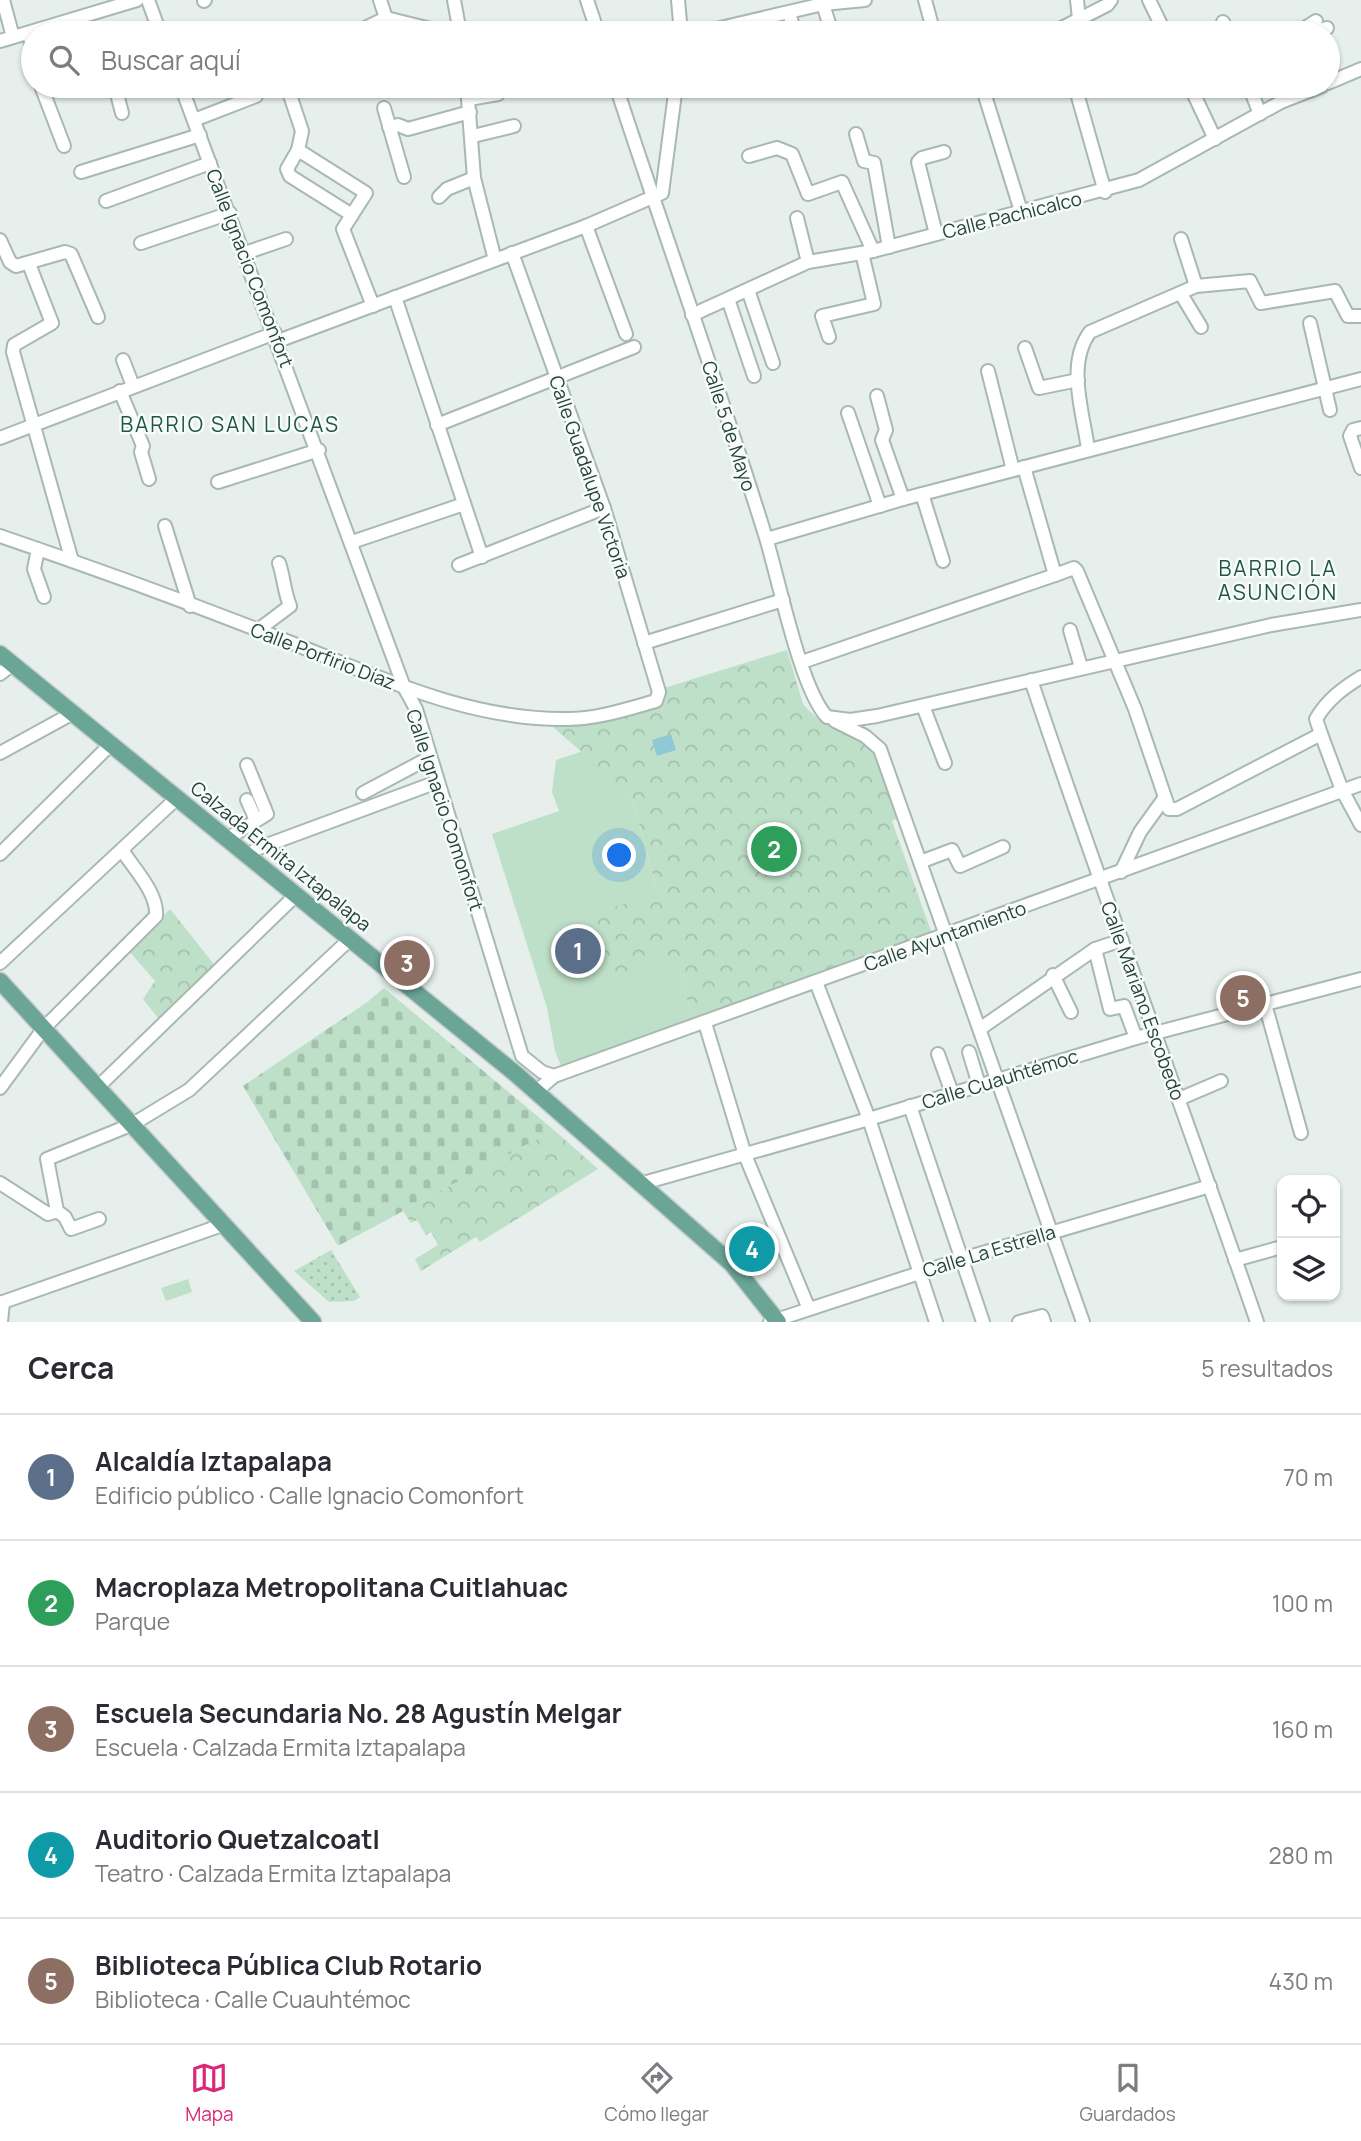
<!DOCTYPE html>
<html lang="es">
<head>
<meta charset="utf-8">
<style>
	:root { --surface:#fff; --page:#f7f7f7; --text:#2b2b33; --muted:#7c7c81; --line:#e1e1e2; --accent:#db2777 }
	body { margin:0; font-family:Manrope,sans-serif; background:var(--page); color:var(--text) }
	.controls { position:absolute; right:21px; bottom:21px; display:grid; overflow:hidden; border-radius:14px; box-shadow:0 2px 5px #0004 }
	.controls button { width:63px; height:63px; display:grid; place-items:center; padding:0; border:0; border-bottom:2px solid var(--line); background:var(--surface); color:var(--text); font:35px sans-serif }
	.you { position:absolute; left:620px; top:856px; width:24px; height:24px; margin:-18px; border:5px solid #fff; border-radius:50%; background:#1a73e8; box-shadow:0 0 0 10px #1a73e833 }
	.badge { display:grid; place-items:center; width:46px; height:46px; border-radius:50%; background:var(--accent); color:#fff; font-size:23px; font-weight:700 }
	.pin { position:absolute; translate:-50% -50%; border:4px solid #fff; box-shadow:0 2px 7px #0006 }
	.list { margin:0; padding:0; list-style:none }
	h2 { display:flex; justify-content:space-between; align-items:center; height:91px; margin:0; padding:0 28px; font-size:30px }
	h2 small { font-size:23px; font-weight:400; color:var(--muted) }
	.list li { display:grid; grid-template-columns:46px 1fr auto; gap:21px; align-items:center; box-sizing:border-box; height:126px; padding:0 28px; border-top:2px solid var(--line) }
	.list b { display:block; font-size:26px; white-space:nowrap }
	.list p { margin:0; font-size:23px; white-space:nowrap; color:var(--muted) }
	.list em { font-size:23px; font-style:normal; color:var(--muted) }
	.icon { flex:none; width:38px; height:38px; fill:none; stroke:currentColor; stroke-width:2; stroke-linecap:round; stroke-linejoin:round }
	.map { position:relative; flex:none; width:1361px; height:1322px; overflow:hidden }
	.search { position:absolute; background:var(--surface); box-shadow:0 2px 5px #0004; left:21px; right:21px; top:21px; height:77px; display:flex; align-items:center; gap:18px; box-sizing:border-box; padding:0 24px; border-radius:38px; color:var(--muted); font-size:26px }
	.sheet { height:721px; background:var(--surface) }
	nav { display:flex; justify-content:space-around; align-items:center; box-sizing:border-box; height:98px; border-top:2px solid var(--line); background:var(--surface); font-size:19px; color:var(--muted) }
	nav a { display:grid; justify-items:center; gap:4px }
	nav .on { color:var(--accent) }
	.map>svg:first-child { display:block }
	.grass { fill:#bfe0c8 }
	.cemetery { fill:url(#cemetery-stones) }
	.park { fill:url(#park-crowns) }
	.garden { fill:url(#garden-dots) }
	.water { fill:#8ec9d4 }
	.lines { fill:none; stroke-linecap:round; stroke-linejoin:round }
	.minor-casing { stroke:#a8b8b2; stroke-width:16 }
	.major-casing { stroke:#c2cac8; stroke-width:19 }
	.minor { stroke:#fff; stroke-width:12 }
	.major { stroke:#6aa596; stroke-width:16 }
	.labels { text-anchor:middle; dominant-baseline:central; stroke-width:5; stroke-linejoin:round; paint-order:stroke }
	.street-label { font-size:19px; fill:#24423a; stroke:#f7fbf9 }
	.neighbourhood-label { font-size:21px; letter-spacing:2px; fill:#1f5548; stroke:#f7fbf9 }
</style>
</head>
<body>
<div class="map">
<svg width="1361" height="1322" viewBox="0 0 1361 1322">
	<defs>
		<pattern id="cemetery-stones" width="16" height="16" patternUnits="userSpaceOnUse" patternTransform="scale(1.75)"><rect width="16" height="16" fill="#bfe0c8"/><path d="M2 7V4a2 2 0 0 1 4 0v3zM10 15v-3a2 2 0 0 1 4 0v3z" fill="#a4c1ad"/></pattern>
		<pattern id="park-crowns" width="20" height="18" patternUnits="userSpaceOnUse" patternTransform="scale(1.75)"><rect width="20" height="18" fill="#bfe0c8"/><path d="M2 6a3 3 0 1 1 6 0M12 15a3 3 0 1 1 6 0" fill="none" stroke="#a4c1ad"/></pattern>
		<pattern id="garden-dots" width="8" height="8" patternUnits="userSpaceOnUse" patternTransform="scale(1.75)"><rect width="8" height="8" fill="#bfe0c8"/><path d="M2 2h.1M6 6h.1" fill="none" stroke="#a4c1ad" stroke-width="1.8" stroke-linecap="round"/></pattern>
	</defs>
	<rect width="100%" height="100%" fill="#e6efeb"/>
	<g class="grass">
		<path d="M583,751L631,795L694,1024L563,1071L555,1051L547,1008L492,834L559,811L552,792L556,760Z"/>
		<path d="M188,1279L192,1292L166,1301L161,1288Z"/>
	</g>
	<path class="cemetery" d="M384,988L554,1130L338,1246L243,1086L366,1003Z"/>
	<g class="park">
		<path d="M787,650L803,704C819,725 848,732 872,743L902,816L892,821L933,937L694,1024L675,956L608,978L590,914L658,893L631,795L546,721L659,703L661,689Z"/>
		<path d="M170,909L217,968L162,1023L143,999L155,981L129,951Z"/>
		<path d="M554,1130L598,1169L480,1242L476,1237L421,1271L415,1259L438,1245L431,1232L426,1235L417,1220L411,1223L403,1211Z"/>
	</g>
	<path class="garden" d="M331,1250L360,1297L354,1301L329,1302L294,1271Z"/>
	<path class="water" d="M671,734L676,750L657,756L652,740Z"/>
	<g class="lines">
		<defs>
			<g id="minor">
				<path d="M3,0L13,37"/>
				<path d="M148,0L160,33"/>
				<path d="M380,0L391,33"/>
				<path d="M454,0L460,33"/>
				<path d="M587,0L598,33"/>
				<path d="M678,0L681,33"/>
				<path d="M925,0L934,33"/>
				<path d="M1077,0L1079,19"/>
				<path d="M1149,0L1165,33"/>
				<path d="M204,1L205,0"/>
				<path d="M823,4L832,33"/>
				<path d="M789,13L795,33"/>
				<path d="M1223,22L1228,33"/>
				<path d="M357,32L386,18L447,33"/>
				<path d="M29,33L33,52"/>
				<path d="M699,33L823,4L865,0"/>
				<path d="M1052,33L1107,5L1111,0"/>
				<path d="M1297,33L1316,21"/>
				<path d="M1313,33L1327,28"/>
				<path d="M0,41L137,0"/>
				<path d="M1328,83L1361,69"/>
				<path d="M41,86L64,146"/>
				<path d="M115,86L122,113"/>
				<path d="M181,86L404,687L416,709L522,1056L542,1072L554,1076"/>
				<path d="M287,86L302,131L298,150L366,193L343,229L373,306"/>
				<path d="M467,86L474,178L495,260"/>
				<path d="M616,86C665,236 719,386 766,538C779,580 800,688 827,717L850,720L877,716L1271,625L1361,610"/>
				<path d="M982,86L1021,211"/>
				<path d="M1075,86L1105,192"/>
				<path d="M1190,86L1215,139"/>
				<path d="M1249,86L1260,114"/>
				<path d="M182,89L201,86"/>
				<path d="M469,99L498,94"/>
				<path d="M1281,102L1283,86"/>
				<path d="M384,108L404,177"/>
				<path d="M194,120L256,96"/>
				<path d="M389,127L398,125L408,129L470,112"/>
				<path d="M856,134L864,161L874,163L889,247"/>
				<path d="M473,136L514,126"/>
				<path d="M298,150L287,169L290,176L352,215"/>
				<path d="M749,156L777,148L792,154L808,194L842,182L873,251"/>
				<path d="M81,172L200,135"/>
				<path d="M439,197L447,189L474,178"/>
				<path d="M106,201L210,163"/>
				<path d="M797,218L808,262"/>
				<path d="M586,226L626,334"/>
				<path d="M936,234L918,162L922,158L944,152"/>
				<path d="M1181,239L1196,286"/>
				<path d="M0,240L10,262L16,266L65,252L71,254L98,317"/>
				<path d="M141,243L230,213"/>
				<path d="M245,253L286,239"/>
				<path d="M29,264L52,323L14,345L13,352L72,561"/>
				<path d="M748,290L773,363"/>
				<path d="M1181,294L1201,327"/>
				<path d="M395,297L482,557"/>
				<path d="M728,299L754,376"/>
				<path d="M692,315L808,262L873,251L1139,180L1281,102L1322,86"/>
				<path d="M1310,323L1330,410"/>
				<path d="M829,337L822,316L874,304L862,253"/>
				<path d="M278,341L586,226L662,193L676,86"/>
				<path d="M1025,348L1039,388L1078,380"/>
				<path d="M123,360L133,386"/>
				<path d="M988,371L1013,470"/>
				<path d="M120,391L143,446L141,452L149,479"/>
				<path d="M877,396L886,430L882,440L903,499"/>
				<path d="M848,413L880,506"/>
				<path d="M437,425L634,347"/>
				<path d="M1361,428L1353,430L1350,436L1361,468"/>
				<path d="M0,438L275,333"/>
				<path d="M1088,449C1083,412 1066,364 1090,332L1196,286L1250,281L1261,303L1335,291L1348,316H1361"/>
				<path d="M1024,467L1055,575L1074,568L1077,571L1135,709L1169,809H1177L1321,734L1316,719C1327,700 1343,688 1361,677"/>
				<path d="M218,482L319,450"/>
				<path d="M922,494L943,561"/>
				<path d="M165,526L190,606"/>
				<path d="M0,536C94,568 187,602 279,638C370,673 467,721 568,719C597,719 627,709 656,701L659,692L604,508L512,253"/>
				<path d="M767,539L903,499L1361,379"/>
				<path d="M352,542L464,504"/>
				<path d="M38,549L34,569L44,597"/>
				<path d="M459,565L604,508"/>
				<path d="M258,630L290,606C284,591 284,578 279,563"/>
				<path d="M1070,630L1081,667"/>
				<path d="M644,643L783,600"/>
				<path d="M802,662L1055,575"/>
				<path d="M0,674L13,664"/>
				<path d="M1031,680C1103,895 1183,1107 1257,1322"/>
				<path d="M923,706L945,763"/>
				<path d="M835,721L865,736L880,749L1083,1322"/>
				<path d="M1321,734L1342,790L1361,825"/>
				<path d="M0,753L73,713"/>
				<path d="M363,793L425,760"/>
				<path d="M247,800L256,820"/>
				<path d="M227,839L267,814L247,765"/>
				<path d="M256,849L437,782"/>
				<path d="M0,854L111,744"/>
				<path d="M920,862L952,850L960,866L1003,847"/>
				<path d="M1121,872L1140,832L1163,800"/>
				<path d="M1095,949L1110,1009L1124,1006L1136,1038"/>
				<path d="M0,963L177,798"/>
				<path d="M1053,975L1071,1012"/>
				<path d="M816,982L869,1119L936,1322"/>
				<path d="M1265,1004L1301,1133"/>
				<path d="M705,1023L745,1155L809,1309"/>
				<path d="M981,1028L1095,949L1122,940"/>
				<path d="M969,1052L979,1085"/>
				<path d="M938,1054L952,1093"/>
				<path d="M98,1087L296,895"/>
				<path d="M0,1088L44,1028L156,916C158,893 134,869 122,850"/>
				<path d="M539,1096L538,1090L554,1076L1361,784"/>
				<path d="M1179,1099L1221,1081"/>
				<path d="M910,1106L983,1322"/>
				<path d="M0,1183L48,1214L57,1211"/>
				<path d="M640,1184L869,1119L1136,1038L1361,979"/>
				<path d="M99,1219L71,1229L65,1217L57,1211L47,1159L133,1124L189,1090L350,939"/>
				<path d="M1235,1260L1282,1247"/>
				<path d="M3,1302L225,1224"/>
				<path d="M1,1322L3,1302"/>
				<path d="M770,1322L962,1259L1210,1186"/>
				<path d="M1019,1322L1042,1316L1044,1322"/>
			</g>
			<g id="major">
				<path d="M0,654L517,1075L732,1264L778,1322"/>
				<path d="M0,981L313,1322"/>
			</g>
		</defs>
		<use href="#minor" class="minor-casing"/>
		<use href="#major" class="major-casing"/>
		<use href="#minor" class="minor"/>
		<use href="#major" class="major"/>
	</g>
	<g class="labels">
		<g class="street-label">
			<text transform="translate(1012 215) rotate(-14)">Calle Pachicalco</text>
			<text transform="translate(250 268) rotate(69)">Calle Ignacio Comonfort</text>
			<text transform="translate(729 426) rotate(72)">Calle 5 de Mayo</text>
			<text transform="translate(590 477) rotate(71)">Calle Guadalupe Victoria</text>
			<text transform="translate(323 656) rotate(21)">Calle Porfirio Díaz</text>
			<text transform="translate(445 810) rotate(72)">Calle Ignacio Comonfort</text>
			<text transform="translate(281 856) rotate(39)">Calzada Ermita Iztapalapa</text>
			<text transform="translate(945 936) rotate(-20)">Calle Ayuntamiento</text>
			<text transform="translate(1143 1001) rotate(70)">Calle Mariano Escobedo</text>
			<text transform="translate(1000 1079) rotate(-17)">Calle Cuauhtémoc</text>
			<text transform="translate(989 1251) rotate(-17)">Calle La Estrella</text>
		</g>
		<g class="neighbourhood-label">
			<text x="230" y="424">BARRIO SAN LUCAS</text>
			<text x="1278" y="568">BARRIO LA<tspan x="1278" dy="24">ASUNCIÓN</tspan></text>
		</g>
	</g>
</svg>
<div class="controls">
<button><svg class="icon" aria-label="locate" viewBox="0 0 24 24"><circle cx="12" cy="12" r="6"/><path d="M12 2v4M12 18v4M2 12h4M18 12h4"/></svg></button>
<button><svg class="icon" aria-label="layers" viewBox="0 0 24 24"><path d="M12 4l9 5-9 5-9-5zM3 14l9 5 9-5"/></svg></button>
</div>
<div class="you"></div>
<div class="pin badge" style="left:578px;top:951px;background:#5c6f8a">1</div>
<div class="pin badge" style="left:774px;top:849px;background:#2e9e5b">2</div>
<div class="pin badge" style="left:407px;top:963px;background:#8d6e63">3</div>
<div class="pin badge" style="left:752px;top:1249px;background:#0f9aa8">4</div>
<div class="pin badge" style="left:1243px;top:998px;background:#8d6e63">5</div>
<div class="search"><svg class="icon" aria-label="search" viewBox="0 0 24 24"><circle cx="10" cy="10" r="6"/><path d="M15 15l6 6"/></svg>Buscar aquí</div>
</div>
<section class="sheet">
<h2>Cerca<small>5 resultados</small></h2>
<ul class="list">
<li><span class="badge" style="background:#5c6f8a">1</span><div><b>Alcaldía Iztapalapa</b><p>Edificio público · Calle Ignacio Comonfort</p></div><em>70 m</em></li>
<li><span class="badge" style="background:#2e9e5b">2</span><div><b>Macroplaza Metropolitana Cuitlahuac</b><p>Parque</p></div><em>100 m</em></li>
<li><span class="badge" style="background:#8d6e63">3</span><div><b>Escuela Secundaria No. 28 Agustín Melgar</b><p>Escuela · Calzada Ermita Iztapalapa</p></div><em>160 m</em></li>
<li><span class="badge" style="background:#0f9aa8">4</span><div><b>Auditorio Quetzalcoatl</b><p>Teatro · Calzada Ermita Iztapalapa</p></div><em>280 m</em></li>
<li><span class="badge" style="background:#8d6e63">5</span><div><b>Biblioteca Pública Club Rotario</b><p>Biblioteca · Calle Cuauhtémoc</p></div><em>430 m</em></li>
</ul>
</section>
<nav>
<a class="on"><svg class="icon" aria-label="map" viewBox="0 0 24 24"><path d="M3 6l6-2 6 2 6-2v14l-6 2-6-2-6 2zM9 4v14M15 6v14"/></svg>Mapa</a>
<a><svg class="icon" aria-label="directions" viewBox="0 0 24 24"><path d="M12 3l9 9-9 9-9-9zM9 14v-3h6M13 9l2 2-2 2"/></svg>Cómo llegar</a>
<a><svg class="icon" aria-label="saved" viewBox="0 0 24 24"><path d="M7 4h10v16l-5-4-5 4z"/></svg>Guardados</a>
</nav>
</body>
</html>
